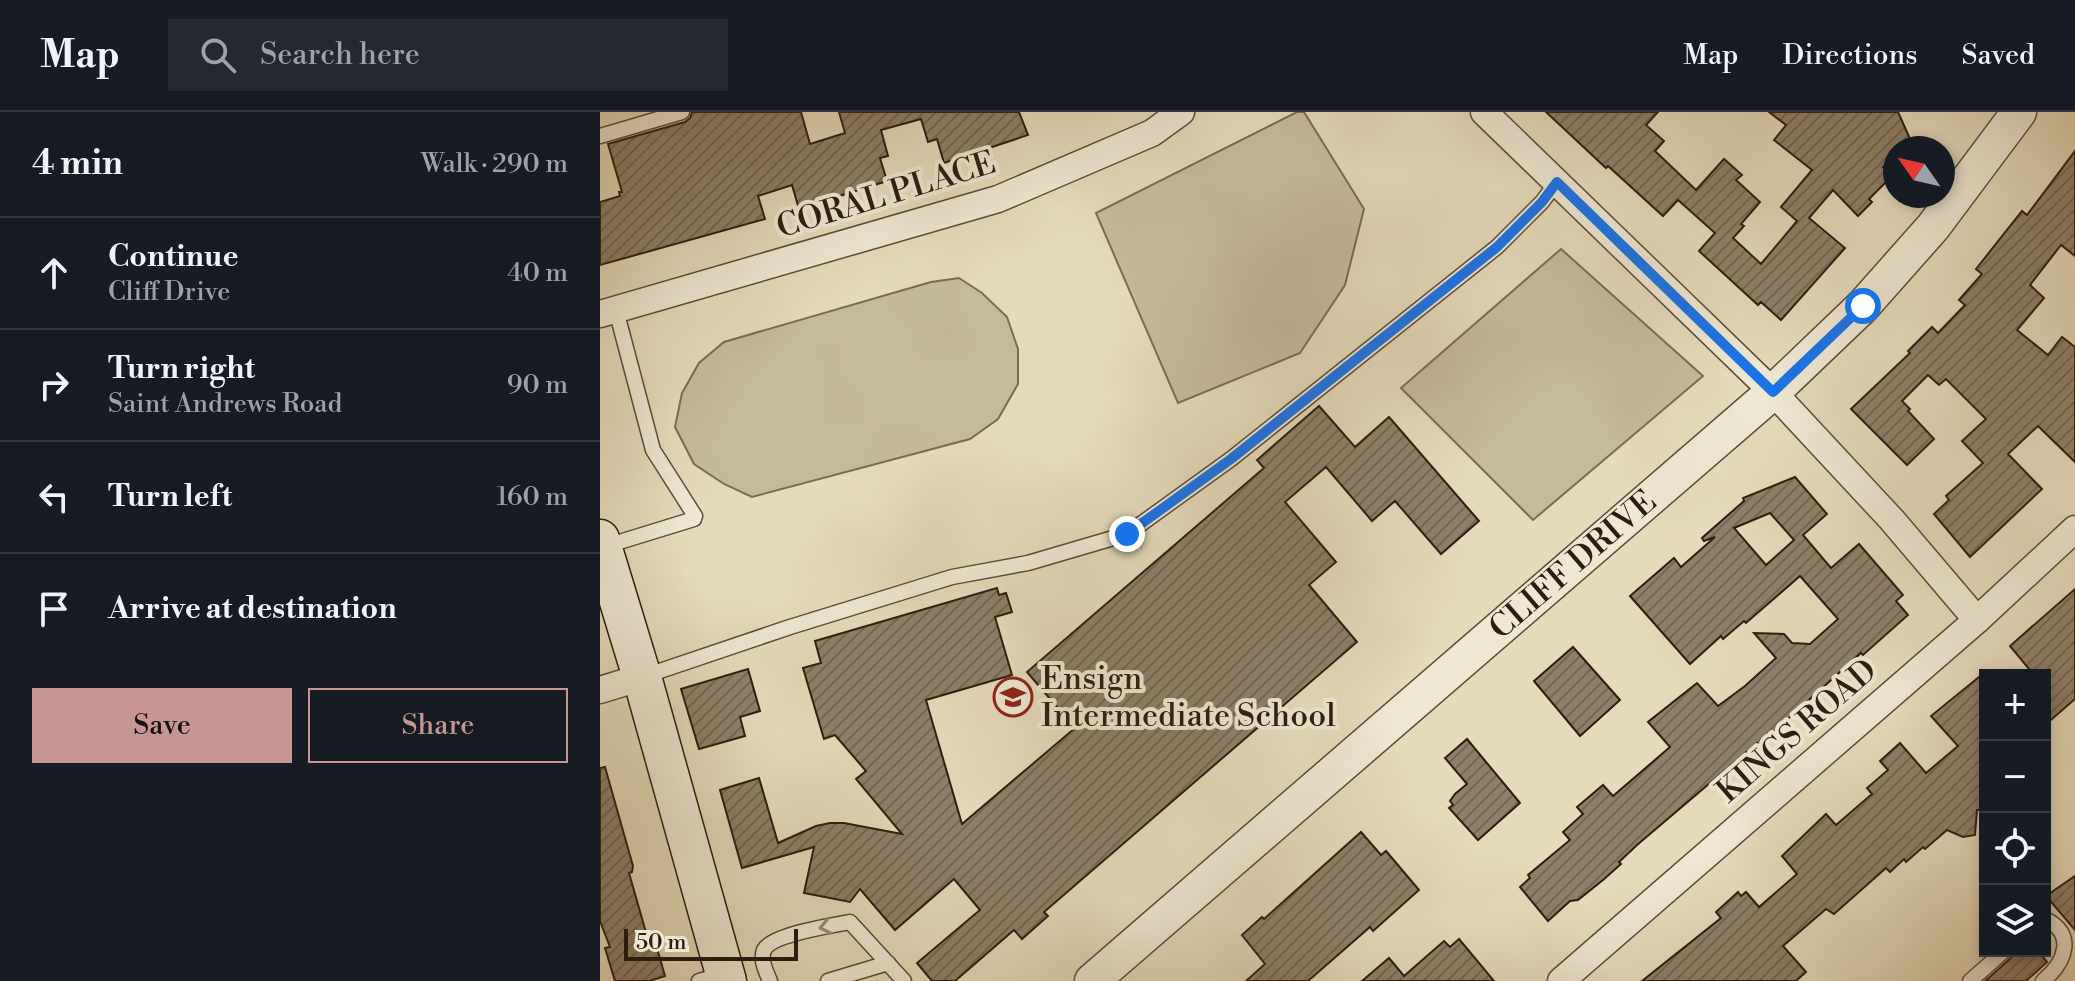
<!DOCTYPE html>
<html lang="en">
<head>
<meta charset="utf-8">
<style>
	:root { --surface:#171b24; --page:#242831; --text:#f1f3f6; --muted:#9ea1a6; --line:#363941; --accent:#c59692 }
	body { margin:0; font-family:"Libre Bodoni",serif; background:var(--page); color:var(--text) }
	.controls { position:absolute; right:24px; bottom:24px; display:grid; overflow:hidden; border-radius:0px; box-shadow:0 4px 12px #0003 }
	.controls button { width:72px; height:72px; display:grid; place-items:center; padding:0; border:0; border-bottom:2px solid var(--line); background:var(--surface); color:var(--text); font:40px sans-serif }
	.compass { position:absolute; left:1283px; top:24px; width:72px; height:72px; border-radius:50%; background:var(--surface); box-shadow:0 4px 12px #0003; rotate:304deg }
	.scale { position:absolute; left:24px; bottom:20px; width:174px; box-sizing:border-box; padding-left:8px; border:4px solid #2e1d0f; border-top:0; font-size:22px; line-height:28px; white-space:nowrap; color:#2e1d0f; -webkit-text-stroke:6px #eee7d2; paint-order:stroke }
	.stop { position:absolute; width:24px; height:24px; margin:-18px; border:6px solid #1a73e8; border-radius:50%; background:#fff }
	.stop.end { background:#1a73e8; border-color:#fff; box-shadow:0 2px 8px #0008 }
	.list { margin:0; padding:0; list-style:none }
	h2 { display:flex; justify-content:space-between; align-items:center; height:104px; margin:0; padding:0 32px; font-size:34px }
	h2 small { font-size:26px; font-weight:400; color:var(--muted) }
	.list li { display:grid; grid-template-columns:52px 1fr auto; gap:24px; align-items:center; box-sizing:border-box; height:112px; padding:0 32px; border-top:2px solid var(--line) }
	.list b { display:block; font-size:30px; white-space:nowrap }
	.list p { margin:0; font-size:26px; white-space:nowrap; color:var(--muted) }
	.list em { font-size:26px; font-style:normal; color:var(--muted) }
	.actions { display:flex; gap:16px; padding:24px 32px }
	.actions a { flex:1; padding:18px 0; border:2px solid var(--accent); border-radius:0px; text-align:center; font-size:28px; color:var(--accent) }
	.actions .main { background:var(--accent); color:#111 }
	.icon { flex:none; width:44px; height:44px; fill:none; stroke:currentColor; stroke-width:2; stroke-linecap:round; stroke-linejoin:round }
	.map { position:relative; flex:none; width:1475px; height:869px; overflow:hidden }
	header { display:flex; align-items:center; gap:48px; box-sizing:border-box; height:112px; padding:0 40px; background:var(--surface); border-bottom:2px solid var(--line) }
	header strong { font-size:38px }
	nav { display:flex; gap:44px; margin-inline-start:auto; font-size:28px }
	.search { width:560px; height:72px; background:var(--page); display:flex; align-items:center; gap:20px; box-sizing:border-box; padding:0 28px; border-radius:0px; color:var(--muted); font-size:30px }
	main { display:flex }
	aside { flex:1; background:var(--surface) }
	.map>svg:first-child { display:block }
	.park { fill:#c6ba9d; stroke:#7a6c56; stroke-width:2 }
	.building { fill:url(#building-hatch); stroke:#2e1d0f; stroke-width:2; fill-rule:evenodd }
	.lines { fill:none; stroke-linecap:round; stroke-linejoin:round }
	.service-casing { stroke:#5c4c3a; stroke-width:17 }
	.minor-casing { stroke:#5c4c3a; stroke-width:29 }
	.tertiary-casing { stroke:#5c4c3a; stroke-width:37 }
	.secondary-casing { stroke:#2e1d0f; stroke-width:41 }
	.service { stroke:#eee7d2; stroke-width:14 }
	.minor { stroke:#eee7d2; stroke-width:26 }
	.tertiary { stroke:#eee7d2; stroke-width:34 }
	.secondary { stroke:#eee7d2; stroke-width:38 }
	.oneway { stroke:#988c7a }
	.route { stroke:#1a73e8; stroke-width:10 }
	.labels { text-anchor:middle; dominant-baseline:central; stroke-width:8; stroke-linejoin:round; paint-order:stroke }
	.street-label { font-size:32px; fill:#2e1d0f; stroke:#eee7d2 }
	.poi-label { font-size:32px; fill:#2e1d0f; stroke:#eee7d2; text-anchor:start }
</style>
</head>
<body>
<header>
<strong>Map</strong>
<div class="search"><svg class="icon" aria-label="search" viewBox="0 0 24 24"><circle cx="10" cy="10" r="6"/><path d="M15 15l6 6"/></svg>Search here</div>
<nav><a>Map</a><a>Directions</a><a>Saved</a></nav>
</header>
<main>
<aside>
<h2>4 min<small>Walk · 290 m</small></h2>
<ul class="list">
<li><svg class="icon" aria-label="ahead" viewBox="0 0 24 24"><path d="M12 20V5M6 11l6-6 6 6"/></svg><div><b>Continue</b><p>Cliff Drive</p></div><em>40 m</em></li>
<li><svg class="icon" aria-label="right" viewBox="0 0 24 24"><path d="M7 20v-9h11M14 6l5 5-5 5"/></svg><div><b>Turn right</b><p>Saint Andrews Road</p></div><em>90 m</em></li>
<li><svg class="icon" aria-label="left" viewBox="0 0 24 24"><path d="M17 20v-9H6M10 6l-5 5 5 5"/></svg><div><b>Turn left</b></div><em>160 m</em></li>
<li><svg class="icon" aria-label="arrive" viewBox="0 0 24 24"><path d="M6 21V4h12l-3 4 3 4H6"/></svg><div><b>Arrive at destination</b></div></li>
</ul>
<div class="actions"><a class="main">Save</a><a>Share</a></div>
</aside>
<div class="map">
<svg width="1475" height="869" viewBox="0 0 1475 869">
	<defs>
		<pattern id="building-hatch" width="6" height="6" patternUnits="userSpaceOnUse" patternTransform="scale(2)"><rect width="6" height="6" fill="#8d7f68"/><path d="M-1 1l2-2M0 6l6-6M5 7l2-2" fill="none" stroke="#746754"/></pattern>
	</defs>
	<rect width="100%" height="100%" fill="#e5daba"/>
	<filter id="stains"><feTurbulence type="fractalNoise" baseFrequency=".0025" numOctaves="4"/><feColorMatrix values="0 0 0 0 .2 0 0 0 0 .09 0 0 0 0 .02 0 0 0 .5 -.17"/></filter>
	<radialGradient id="worn" r=".72"><stop offset=".6" stop-color="#630" stop-opacity="0"/><stop offset="1" stop-color="#630" stop-opacity=".3"/></radialGradient>
	<g class="park">
		<path d="M697,0H704L764,97L745,173L700,241L578,291L496,101Z"/>
		<path d="M961,137L1103,264L933,408L801,276Z"/>
		<path d="M359,166L382,181L407,205L418,237V272L398,307L370,327L152,385L124,372L94,352L75,315L82,281L99,251L124,230L331,170Z"/>
	</g>
	<g class="building">
		<path d="M92,0H201L210,32L245,21L239,0H419L428,23L344,51L337,27L328,30L321,7L281,18L288,44L280,46L287,69L199,97L192,73L158,84L165,107L0,153V90L20,84L19,80H22L8,32L85,10L90,6Z"/>
		<path d="M946,0H1058L1046,13L1064,29L1055,39L1096,78L1124,47L1142,63L1136,68L1160,90L1141,112L1144,114L1133,126L1161,152L1197,109L1181,95L1212,58L1174,28L1186,13L1169,0H1298L1311,29L1303,36H1295V44L1283,55L1292,64L1269,87L1272,90L1258,104L1233,78L1209,106L1245,136L1181,208L1161,190L1158,193L1099,139L1115,121L1078,88L1063,104L1008,54L1006,56Z"/>
		<path d="M1475,39V144L1461,133L1430,173L1444,186L1417,218L1448,243L1462,225L1475,235V350L1438,314L1408,342L1442,377L1370,445L1334,402L1349,388L1346,384L1383,351L1362,329L1386,307L1346,267L1339,273L1328,263L1302,289L1310,297L1308,299L1334,327L1307,353L1251,297L1310,241L1308,239L1332,215L1338,221L1365,193L1359,188L1382,162L1376,157L1422,99L1427,103Z"/>
		<path d="M719,294L755,335L789,305L879,409L841,442L795,389L772,409L726,355L685,390L736,450L709,473L757,530L444,800L448,804L422,827L414,818L355,869H332L317,851L380,798L354,767L295,818L260,777L250,790L204,781L214,735L142,756L120,678L159,666L178,731L216,714L230,711H244L302,722L256,667L266,659L235,623L224,627L203,556L221,551L215,529L397,476L399,483L406,481L412,500L395,505L412,563L326,588L362,712L475,616L427,560L664,356L657,348Z"/>
		<path d="M1195,365L1227,402L1203,423L1231,456L1259,432L1303,483L1296,489L1308,503L1263,543L1261,541L1159,633L1157,631L1037,733L1019,750L1021,752L1003,768L978,788L970,789L948,809L920,775L930,766L928,763L970,728L963,720L983,702L977,695L1003,673L1013,684L1070,635L1048,610L1097,571L1118,594L1145,574L1176,546L1154,521L1184,522L1192,531L1210,532L1238,507L1200,464L1146,511L1144,509L1123,527L1121,524L1090,552L1030,484L1074,446L1081,455L1115,425L1104,429L1102,426L1144,389L1143,386ZM1170,401L1194,428L1166,453L1134,416Z"/>
		<path d="M1475,477V587L1445,613V563H1434L1410,534Z"/>
		<path d="M973,535L1020,588L980,624L934,569Z"/>
		<path d="M148,557L160,599L140,605L145,624L99,637L81,577Z"/>
		<path d="M1385,560V658L1382,698H1377L1375,723L1363,725L1347,718L1325,737L1323,735L1306,750L1304,747L1290,760L1286,756L1234,802L1226,797L1183,834L1206,860L1196,869H1042L1121,806L1116,800L1138,780L1141,784L1146,780L1159,795L1197,762L1182,744L1226,702L1236,713L1272,682L1267,676L1288,658L1280,649L1300,631L1326,661L1358,634L1331,604Z"/>
		<path d="M867,627L920,691L878,728L849,696L853,693L850,689L855,682L867,672L845,646Z"/>
		<path d="M5,655L33,754L32,760L29,761L47,824L53,822L65,864L49,869H15L5,836L10,835L0,809V656Z"/>
		<path d="M761,720L781,743L786,739L819,778L773,819L770,815L708,869H646L665,852L642,823L662,805L664,807Z"/>
		<path d="M1475,764V818L1446,784Z"/>
		<path d="M859,827L894,869H762L789,846L804,864L844,829L850,835Z"/>
		<path d="M1414,839H1438L1447,850L1426,869H1385L1411,846Z"/>
	</g>
	<g class="lines">
		<defs>
			<g id="service">
				<path d="M0,24L82,0"/>
				<path d="M3,435L94,407L95,404L53,338L16,198"/>
				<path d="M42,565L190,515L352,465L428,451L527,422L631,347L897,135L942,90L957,70"/>
				<path d="M99,869L124,862"/>
				<path d="M170,869C166,859 160,848 164,838C171,823 233,813 250,810L304,869"/>
				<path d="M228,869L288,851"/>
				<path d="M1370,869L1404,839"/>
				<path d="M1443,869C1467,849 1475,821 1445,807"/>
			</g>
			<g id="minor">
				<path d="M884,0L1173,280L1292,408L1377,508"/>
				<path d="M0,202L398,87L552,21L581,0"/>
				<path d="M0,578L42,565"/>
				<path d="M961,869L1377,508L1475,417"/>
			</g>
			<g id="tertiary">
				<path id="s1" d="M492,869L1173,280L1263,194L1333,115L1419,0"/>
			</g>
			<path id="secondary" d="M0,427L42,565L127,869"/>
		</defs>
		<use href="#service" class="service-casing"/>
		<use href="#minor" class="minor-casing"/>
		<use href="#tertiary" class="tertiary-casing"/>
		<use href="#secondary" class="secondary-casing"/>
		<use href="#service" class="service"/>
		<use href="#minor" class="minor"/>
		<use href="#tertiary" class="tertiary"/>
		<use href="#secondary" class="secondary"/>
	</g>
	<defs><path id="oneway-chevron" d="M-2-3.5L2.5 0L-2 3.5" fill="none" stroke-width="1.6" stroke-linecap="round" stroke-linejoin="round" transform="scale(2)"/></defs>
	<use class="oneway" href="#oneway-chevron" transform="translate(225 815) rotate(168)"/>
	<g class="lines">
		<path class="route" d="M527,422L631,347L897,135L942,90L957,70L1173,280L1263,194"/>
	</g>
	<defs>
		<symbol id="school-ring" viewBox="-11 -11 22 22"><circle r="9.5" fill="#eee7d2" stroke="#8f2418" stroke-width="1.5"/><path d="M0-5L7-2L0 1L-7-2ZM-4 1L0 2.5L4 1V4Q0 6-4 4Z" fill="#8f2418"/></symbol>
	</defs>
	<g fill-rule="evenodd">
		<use href="#school-ring" x="391" y="563" width="44" height="44"/>
	</g>
	<g class="labels">
		<g class="street-label">
			<text transform="translate(286 83) rotate(-17)">CORAL PLACE</text>
			<text stroke="none"><textPath href="#s1" startOffset="636">CLIFF DRIVE</textPath></text>
			<text transform="translate(1197 619) rotate(-41)">KINGS ROAD</text>
		</g>
		<g class="poi-label">
			<text x="441" y="567">Ensign<tspan x="441" dy="37">Intermediate School</tspan></text>
		</g>
	</g>
	<rect width="100%" height="100%" filter="url(#stains)"/>
	<rect width="100%" height="100%" fill="url(#worn)"/>
</svg>
<div class="controls">
<button>+</button>
<button>−</button>
<button><svg class="icon" aria-label="locate" viewBox="0 0 24 24"><circle cx="12" cy="12" r="6"/><path d="M12 2v4M12 18v4M2 12h4M18 12h4"/></svg></button>
<button><svg class="icon" aria-label="layers" viewBox="0 0 24 24"><path d="M12 4l9 5-9 5-9-5zM3 14l9 5 9-5"/></svg></button>
</div>
<svg class="compass" viewBox="-18 -18 36 36"><path d="M0-13l5 13h-10z" fill="#e53935"/><path d="M0 13l5-13h-10z" fill="#9ea1a6"/></svg>
<div class="scale">50 m</div>
<div class="stop" style="left:1263px;top:194px"></div>
<div class="stop end" style="left:527px;top:422px"></div>
</div>
</main>
</body>
</html>
